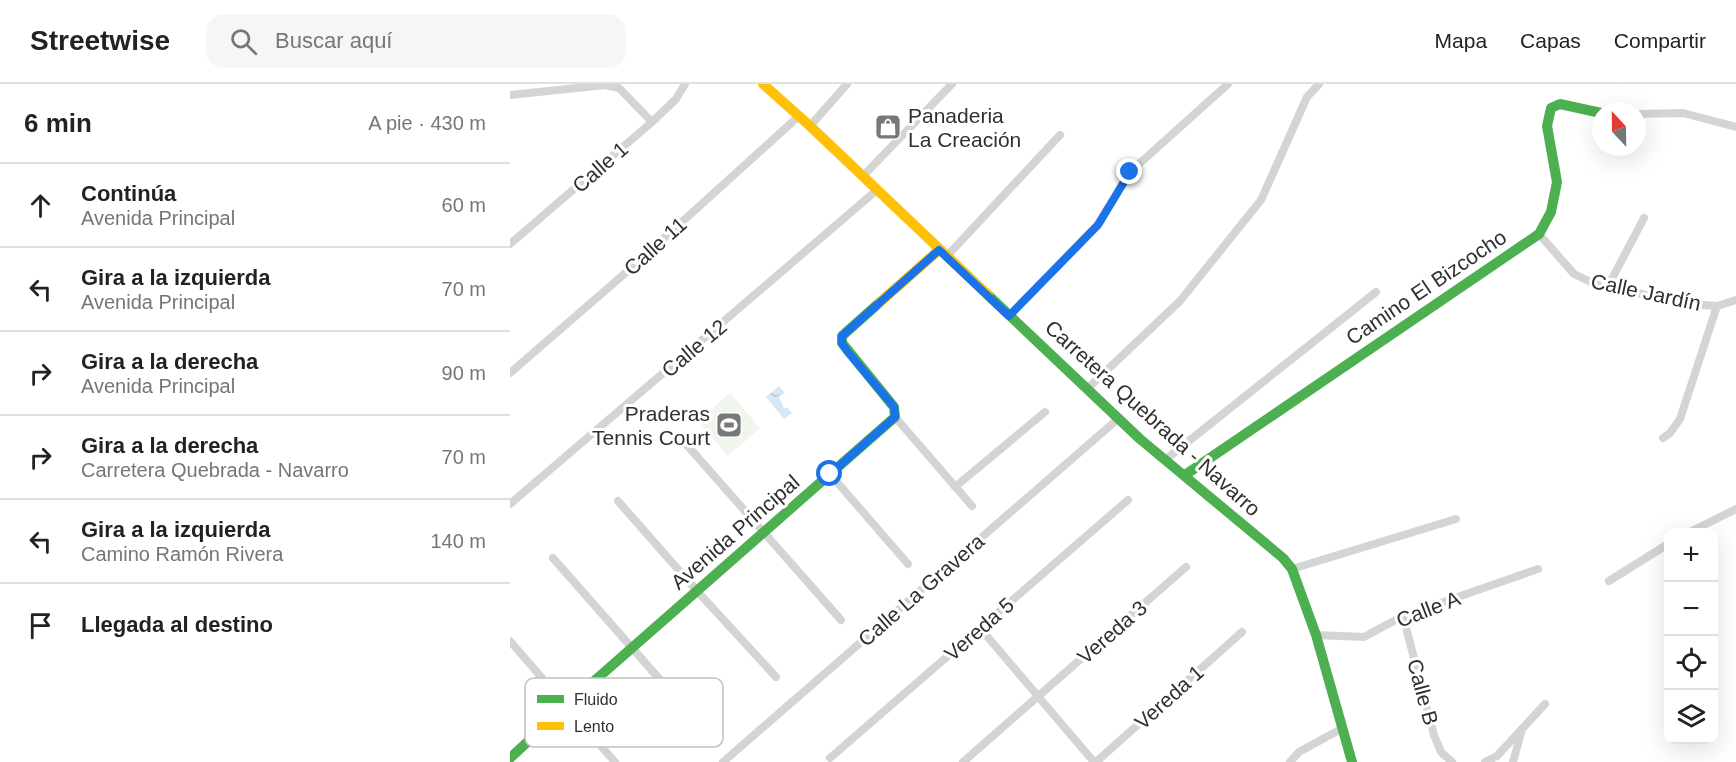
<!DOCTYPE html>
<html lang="es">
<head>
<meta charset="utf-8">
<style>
	:root { --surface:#fff; --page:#f6f6f6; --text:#222; --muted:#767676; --line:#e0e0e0 }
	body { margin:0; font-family:Arial,sans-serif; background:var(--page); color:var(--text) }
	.controls { position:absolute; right:18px; bottom:18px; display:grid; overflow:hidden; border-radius:12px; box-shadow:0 6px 24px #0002 }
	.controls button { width:54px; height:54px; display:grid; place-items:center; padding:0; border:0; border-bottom:2px solid var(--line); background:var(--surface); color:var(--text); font:30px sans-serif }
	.compass { position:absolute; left:1082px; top:18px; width:54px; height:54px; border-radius:50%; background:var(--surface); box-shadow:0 6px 24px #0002; rotate:338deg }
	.stop { position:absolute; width:18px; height:18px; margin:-14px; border:4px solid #1a73e8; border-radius:50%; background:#fff }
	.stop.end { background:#1a73e8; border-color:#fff; box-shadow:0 2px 6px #0008 }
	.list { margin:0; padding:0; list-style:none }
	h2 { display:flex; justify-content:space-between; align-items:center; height:78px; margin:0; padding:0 24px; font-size:26px }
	h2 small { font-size:20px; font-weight:400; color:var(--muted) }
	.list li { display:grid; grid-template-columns:39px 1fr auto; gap:18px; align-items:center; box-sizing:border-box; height:84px; padding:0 24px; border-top:2px solid var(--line) }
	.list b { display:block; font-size:22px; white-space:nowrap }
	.list p { margin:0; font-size:20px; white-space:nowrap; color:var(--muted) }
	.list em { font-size:20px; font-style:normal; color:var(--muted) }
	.icon { flex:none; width:33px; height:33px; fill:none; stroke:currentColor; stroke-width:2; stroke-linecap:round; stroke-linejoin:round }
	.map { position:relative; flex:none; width:1226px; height:678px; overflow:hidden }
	header { display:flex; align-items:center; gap:36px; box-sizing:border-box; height:84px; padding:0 30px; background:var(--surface); border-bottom:2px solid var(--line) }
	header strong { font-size:28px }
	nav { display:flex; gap:33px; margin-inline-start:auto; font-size:21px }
	.search { width:420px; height:54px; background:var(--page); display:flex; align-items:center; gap:15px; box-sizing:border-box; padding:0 21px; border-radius:18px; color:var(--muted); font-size:22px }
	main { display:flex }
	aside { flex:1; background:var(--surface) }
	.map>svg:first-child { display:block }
	.grass { fill:#f1f6ec }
	.water { fill:url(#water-ripples) }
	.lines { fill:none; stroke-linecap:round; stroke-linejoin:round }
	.street { stroke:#d4d4d4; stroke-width:8 }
	.fast { stroke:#4caf50; stroke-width:10 }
	.slow { stroke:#ffc107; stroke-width:10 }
	.route { stroke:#1a73e8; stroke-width:8 }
	.labels { text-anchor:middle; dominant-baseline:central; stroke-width:6; stroke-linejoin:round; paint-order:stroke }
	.poi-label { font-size:21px; fill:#303030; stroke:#fff; text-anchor:start }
	.street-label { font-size:21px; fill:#303030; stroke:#fff }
	.key { fill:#fff; stroke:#c1c1c1; stroke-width:1.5 }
	.key-label { font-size:16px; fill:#303030 }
</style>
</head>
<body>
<header>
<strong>Streetwise</strong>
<div class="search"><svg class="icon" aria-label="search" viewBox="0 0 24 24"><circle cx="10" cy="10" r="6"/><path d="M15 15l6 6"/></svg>Buscar aquí</div>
<nav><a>Mapa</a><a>Capas</a><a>Compartir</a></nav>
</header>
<main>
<aside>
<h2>6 min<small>A pie · 430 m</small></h2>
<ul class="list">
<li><svg class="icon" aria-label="ahead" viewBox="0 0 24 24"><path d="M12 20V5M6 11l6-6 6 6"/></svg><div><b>Continúa</b><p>Avenida Principal</p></div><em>60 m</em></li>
<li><svg class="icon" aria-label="left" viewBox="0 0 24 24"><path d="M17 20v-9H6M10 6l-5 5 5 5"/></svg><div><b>Gira a la izquierda</b><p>Avenida Principal</p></div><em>70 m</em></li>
<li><svg class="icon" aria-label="right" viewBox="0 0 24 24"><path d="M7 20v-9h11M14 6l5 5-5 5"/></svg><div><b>Gira a la derecha</b><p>Avenida Principal</p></div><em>90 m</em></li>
<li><svg class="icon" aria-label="right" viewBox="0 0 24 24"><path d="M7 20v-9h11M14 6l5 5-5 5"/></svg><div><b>Gira a la derecha</b><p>Carretera Quebrada - Navarro</p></div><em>70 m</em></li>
<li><svg class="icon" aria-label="left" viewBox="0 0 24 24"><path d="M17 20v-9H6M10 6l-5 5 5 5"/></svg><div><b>Gira a la izquierda</b><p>Camino Ramón Rivera</p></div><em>140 m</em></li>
<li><svg class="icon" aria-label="arrive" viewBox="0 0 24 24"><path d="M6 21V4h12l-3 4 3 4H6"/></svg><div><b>Llegada al destino</b></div></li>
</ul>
</aside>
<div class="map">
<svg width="1226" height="678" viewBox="0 0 1226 678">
	<defs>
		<pattern id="water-ripples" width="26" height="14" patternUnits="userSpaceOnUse" patternTransform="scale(1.5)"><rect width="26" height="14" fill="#d8e7f4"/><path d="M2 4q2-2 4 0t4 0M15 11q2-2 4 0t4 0" fill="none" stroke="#bac6d2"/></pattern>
	</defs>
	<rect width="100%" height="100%" fill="#fff"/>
	<path class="grass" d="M220,309L250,344L218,372L188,337Z"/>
	<path class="water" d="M269,302L275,309L269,313L274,324H278L282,329L274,335L256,313Z"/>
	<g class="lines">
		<g class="street">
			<path d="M0,11L95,1L109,4L142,38"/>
			<path d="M1127,30L1173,29L1226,43"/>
			<path d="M300,42L337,0"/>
			<path d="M353,92L442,0"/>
			<path d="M1029,150L1064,190L1087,201L1181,220L1207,222L1226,216"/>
			<path d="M0,160L142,38L166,15L175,0"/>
			<path d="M437,172L550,51"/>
			<path d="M1097,204L1134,134"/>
			<path d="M499,232L587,141L620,88L718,0"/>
			<path d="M0,289L120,185L289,32"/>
			<path d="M578,304L670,217L751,116L797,13L809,0"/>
			<path d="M385,333L462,422"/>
			<path d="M1153,354L1160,349L1170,335L1207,222"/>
			<path d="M176,360L331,536"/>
			<path d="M655,376L866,208"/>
			<path d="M320,390L398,480"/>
			<path d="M445,403L535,328"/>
			<path d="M108,417L187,507L266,593"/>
			<path d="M0,420L367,106"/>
			<path d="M1180,448L1226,425"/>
			<path d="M43,474L203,656"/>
			<path d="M782,485L946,435"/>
			<path d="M1099,497L1158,460"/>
			<path d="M893,532L924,651L931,668L942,678"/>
			<path d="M470,544L584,678"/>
			<path d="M806,551L854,553L893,532L1028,485"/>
			<path d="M0,557L105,678"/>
			<path d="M320,674L618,416"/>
			<path d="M213,678L609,334"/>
			<path d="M453,678L676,483"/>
			<path d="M586,678L732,548"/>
			<path d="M780,678L789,668L831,645"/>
			<path d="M975,678L987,672L1035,620"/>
			<path d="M1003,678L1012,645"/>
		</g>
		<g class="fast">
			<path d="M478,211L630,355L773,474L782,485L806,551L842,678"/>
			<path d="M675,391L1029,150L1041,128L1047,98L1037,42L1041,24L1050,20L1091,29"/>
			<path d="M0,674L74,606L385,333L384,323L332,259V252L369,219"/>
		</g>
		<g class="slow">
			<path d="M253,0L300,42L478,211"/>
			<path d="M369,219L429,166"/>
		</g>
	</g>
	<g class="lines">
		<path class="route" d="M320,390L385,333L384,323L337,267L332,259V252L429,166L499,232L588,141L620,88"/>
	</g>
	<defs>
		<symbol id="shop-square" viewBox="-11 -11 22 22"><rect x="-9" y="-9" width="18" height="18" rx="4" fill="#787878" stroke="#fff"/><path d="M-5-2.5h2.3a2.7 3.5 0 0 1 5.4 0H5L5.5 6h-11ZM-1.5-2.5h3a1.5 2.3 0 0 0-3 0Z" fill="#fff"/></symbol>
		<symbol id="stadium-square" viewBox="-11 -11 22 22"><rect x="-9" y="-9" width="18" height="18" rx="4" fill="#787878" stroke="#fff"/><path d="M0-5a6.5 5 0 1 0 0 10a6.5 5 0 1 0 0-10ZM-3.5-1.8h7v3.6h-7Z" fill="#fff"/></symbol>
	</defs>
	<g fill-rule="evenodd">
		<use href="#shop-square" x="363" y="28" width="30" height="30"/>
		<use href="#stadium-square" x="204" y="326" width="30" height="30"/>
	</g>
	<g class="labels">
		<g class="poi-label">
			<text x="398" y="31">Panaderia<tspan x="398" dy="24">La Creación</tspan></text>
			<text x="200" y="329" text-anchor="end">Praderas<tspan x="200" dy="24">Tennis Court</tspan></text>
		</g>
		<g class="street-label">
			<text transform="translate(90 83) rotate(-41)">Calle 1</text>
			<text transform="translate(145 162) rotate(-42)">Calle 11</text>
			<text transform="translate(916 203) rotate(-34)">Camino El Bizcocho</text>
			<text transform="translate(1136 208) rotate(12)">Calle Jardín</text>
			<text transform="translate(184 264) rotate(-40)">Calle 12</text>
			<text transform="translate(643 334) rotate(42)">Carretera Quebrada - Navarro</text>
			<text transform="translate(225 448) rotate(-41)">Avenida Principal</text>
			<text transform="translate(411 506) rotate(-41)">Calle La Gravera</text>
			<text transform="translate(918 525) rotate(-21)">Calle A</text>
			<text transform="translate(469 545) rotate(-41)">Vereda 5</text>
			<text transform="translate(602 548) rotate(-41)">Vereda 3</text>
			<text transform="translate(913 608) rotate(75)">Calle B</text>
			<text transform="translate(659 613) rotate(-42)">Vereda 1</text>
		</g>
	</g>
	<rect x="15" y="594" width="198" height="69" rx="9" class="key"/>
	<rect x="27" y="611" width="27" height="8" fill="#4caf50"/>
	<rect x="27" y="638" width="27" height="8" fill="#ffc107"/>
	<g class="key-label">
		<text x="64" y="621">Fluido</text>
		<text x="64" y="648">Lento</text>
	</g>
</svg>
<div class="controls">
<button>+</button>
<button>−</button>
<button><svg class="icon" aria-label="locate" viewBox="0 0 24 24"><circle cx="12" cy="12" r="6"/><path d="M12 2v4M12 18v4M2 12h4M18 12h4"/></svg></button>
<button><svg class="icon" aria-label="layers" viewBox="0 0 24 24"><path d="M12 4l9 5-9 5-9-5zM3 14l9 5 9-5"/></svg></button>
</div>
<svg class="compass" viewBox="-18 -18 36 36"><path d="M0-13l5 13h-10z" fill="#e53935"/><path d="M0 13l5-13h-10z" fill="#767676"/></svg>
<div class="stop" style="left:320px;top:390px"></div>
<div class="stop end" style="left:620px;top:88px"></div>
</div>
</main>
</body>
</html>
